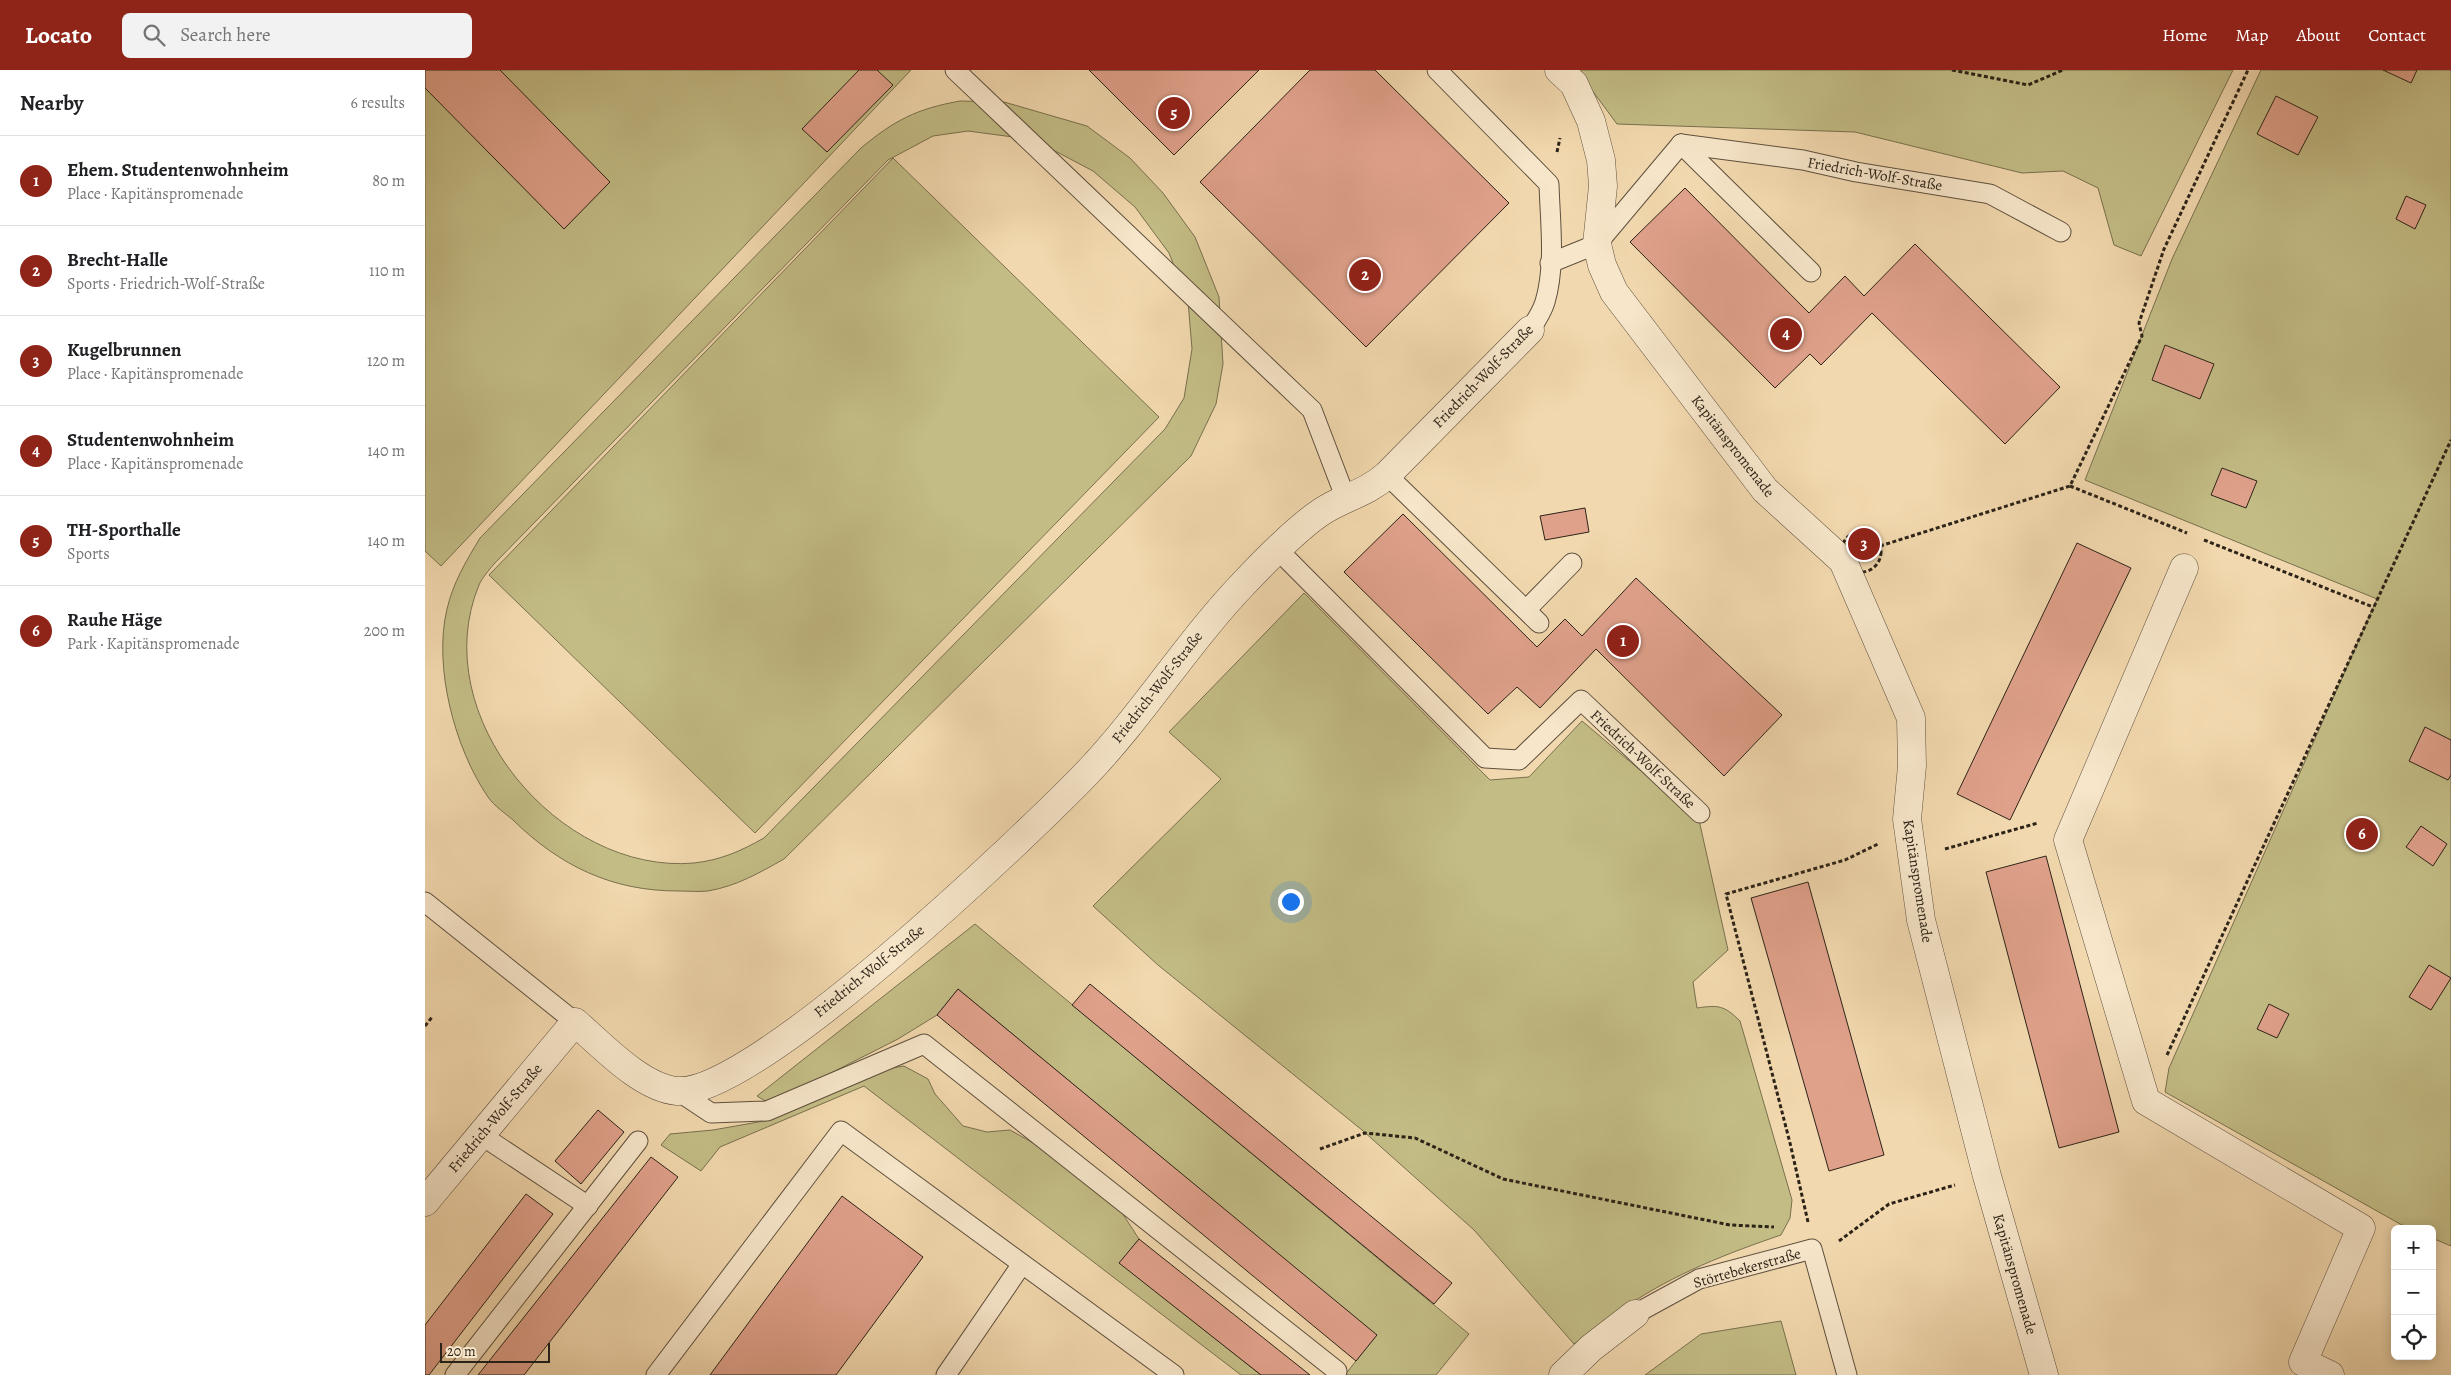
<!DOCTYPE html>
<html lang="en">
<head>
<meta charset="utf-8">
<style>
	:root { --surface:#fff; --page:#f2f2f2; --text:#202124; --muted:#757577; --line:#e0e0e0; --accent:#8f2418 }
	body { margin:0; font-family:Alegreya,serif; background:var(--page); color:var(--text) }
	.controls { position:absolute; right:15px; bottom:15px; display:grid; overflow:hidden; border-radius:8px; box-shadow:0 2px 12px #0003 }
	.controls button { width:45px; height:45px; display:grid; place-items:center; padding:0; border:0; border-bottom:1px solid var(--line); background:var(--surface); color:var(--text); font:25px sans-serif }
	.scale { position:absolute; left:15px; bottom:12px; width:110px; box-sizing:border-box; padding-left:5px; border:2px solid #2c2318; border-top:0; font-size:14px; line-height:18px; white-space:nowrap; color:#2c2318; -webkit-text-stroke:4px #f7e6ca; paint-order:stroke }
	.you { position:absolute; left:865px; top:831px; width:18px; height:18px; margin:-12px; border:4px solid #fff; border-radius:50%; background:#1a73e8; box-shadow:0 0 0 8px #1a73e833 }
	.badge { display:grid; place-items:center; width:32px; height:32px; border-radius:50%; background:var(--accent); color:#fff; font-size:16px; font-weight:700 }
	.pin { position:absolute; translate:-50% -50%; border:2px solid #fff; box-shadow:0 1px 5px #0006 }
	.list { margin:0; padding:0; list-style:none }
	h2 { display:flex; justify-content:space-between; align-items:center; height:65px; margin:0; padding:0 20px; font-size:21px }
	h2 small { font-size:16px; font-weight:400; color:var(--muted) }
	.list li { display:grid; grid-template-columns:32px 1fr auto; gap:15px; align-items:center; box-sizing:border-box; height:90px; padding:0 20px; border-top:1px solid var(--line) }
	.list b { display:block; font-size:19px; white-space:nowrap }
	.list p { margin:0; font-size:16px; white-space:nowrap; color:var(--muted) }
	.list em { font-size:16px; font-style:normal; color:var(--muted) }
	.icon { flex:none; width:28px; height:28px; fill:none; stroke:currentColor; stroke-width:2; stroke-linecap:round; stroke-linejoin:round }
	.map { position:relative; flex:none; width:2026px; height:1305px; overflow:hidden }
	header { display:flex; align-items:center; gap:30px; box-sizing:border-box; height:70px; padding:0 25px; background:var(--accent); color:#fff }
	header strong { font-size:24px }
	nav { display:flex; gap:28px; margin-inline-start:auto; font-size:18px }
	.search { width:350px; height:45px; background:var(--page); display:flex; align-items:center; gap:12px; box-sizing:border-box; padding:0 18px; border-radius:8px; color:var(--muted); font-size:19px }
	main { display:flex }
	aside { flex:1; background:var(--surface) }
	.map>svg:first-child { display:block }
	.green { fill:#c3bc85; stroke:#78704e; fill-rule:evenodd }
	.building { fill:#e0a18b; stroke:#2c2318 }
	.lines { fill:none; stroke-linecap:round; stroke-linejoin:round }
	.service-casing { stroke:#5e503e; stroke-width:21 }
	.pedestrian-casing { stroke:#5e503e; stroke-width:29 }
	.minor-casing { stroke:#5e503e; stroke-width:29 }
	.path { stroke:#2c2318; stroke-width:3; stroke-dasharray:4 2.5; stroke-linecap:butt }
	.service { stroke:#f7e6ca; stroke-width:19 }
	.pedestrian { stroke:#f7e6ca; stroke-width:28 }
	.minor { stroke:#f7e6ca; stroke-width:28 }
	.labels { text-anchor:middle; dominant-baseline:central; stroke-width:4; stroke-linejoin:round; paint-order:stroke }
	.street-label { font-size:15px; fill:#2c2318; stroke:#f7e6ca }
</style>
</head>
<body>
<header>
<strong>Locato</strong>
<div class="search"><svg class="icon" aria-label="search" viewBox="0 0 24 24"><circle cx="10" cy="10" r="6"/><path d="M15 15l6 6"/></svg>Search here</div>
<nav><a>Home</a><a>Map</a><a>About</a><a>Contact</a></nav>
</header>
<main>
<aside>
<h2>Nearby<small>6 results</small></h2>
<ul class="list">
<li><span class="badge">1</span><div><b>Ehem. Studentenwohnheim</b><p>Place · Kapitänspromenade</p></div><em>80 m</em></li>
<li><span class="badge">2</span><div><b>Brecht-Halle</b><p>Sports · Friedrich-Wolf-Straße</p></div><em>110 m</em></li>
<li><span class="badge">3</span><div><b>Kugelbrunnen</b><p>Place · Kapitänspromenade</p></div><em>120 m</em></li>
<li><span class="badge">4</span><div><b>Studentenwohnheim</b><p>Place · Kapitänspromenade</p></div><em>140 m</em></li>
<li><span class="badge">5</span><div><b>TH-Sporthalle</b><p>Sports</p></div><em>140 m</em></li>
<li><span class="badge">6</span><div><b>Rauhe Häge</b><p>Park · Kapitänspromenade</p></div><em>200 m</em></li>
</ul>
</aside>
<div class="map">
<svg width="2026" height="1305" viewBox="0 0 2026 1305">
	<rect width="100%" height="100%" fill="#f2d8ae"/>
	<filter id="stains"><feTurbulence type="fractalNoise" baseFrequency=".004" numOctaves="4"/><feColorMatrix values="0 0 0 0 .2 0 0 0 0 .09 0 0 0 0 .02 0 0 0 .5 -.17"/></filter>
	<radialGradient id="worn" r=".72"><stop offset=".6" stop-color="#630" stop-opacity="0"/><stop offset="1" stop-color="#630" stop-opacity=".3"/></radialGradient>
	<g class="green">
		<path d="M0,0H486L16,496L0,481Z"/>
		<path d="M1152,0H1808L1716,186L1689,175L1673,118L1638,101L1597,103L1430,62L1192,54Z"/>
		<path d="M1836,0H2026V1176L2007,1168V1159H1984L1740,1022L1744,998L1952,529L1660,410L1747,189Z"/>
		<path d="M535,31L579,32L662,56L705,88L738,123L770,167L794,227L798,294L791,334L766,386L359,789C334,803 312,816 283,821C274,822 263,821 253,821C187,821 135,796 88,750C80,743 69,736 63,727C30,679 8,597 22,539C28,513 41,491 55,468L436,78C470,50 491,39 535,31ZM543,61L588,67L632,82L668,101L710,137L744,183L763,231L767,279L759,328L740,359L339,768C316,781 296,790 269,793C134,805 0,645 54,515C57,508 64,500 69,494L463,90L508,66Z"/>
		<path d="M468,88L734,347L330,763L64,505Z"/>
		<path d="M879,523L1065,710L1104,707L1157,651L1274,750L1303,880L1268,912L1272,938C1293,935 1299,935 1315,951L1367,1130L1365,1148L1356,1165C1303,1183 1249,1204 1202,1236C1184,1248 1167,1261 1149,1274L1049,1160L937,1060L733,895L668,836L796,709L744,662Z"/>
		<path d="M550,854L1044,1264L1011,1305H920L951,1265L533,919L512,945L473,969L345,1034L332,1026Z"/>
		<path d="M479,996L503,1009L510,1024L538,1056L562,1062L585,1060L635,1088L692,1135L714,1169L695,1193L836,1305H816L439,1016L295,1077L276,1101L236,1075L245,1064L288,1060L339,1051L461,999Z"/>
		<path d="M1356,1251L1371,1305H1220L1276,1264Z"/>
	</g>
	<g class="building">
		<path d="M0,0H75L185,112L139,159L0,18Z"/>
		<path d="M434,0H452L468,15L402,82L377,59Z"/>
		<path d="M664,0H834L749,85Z"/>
		<path d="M885,0H950L1084,133L941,277L775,112Z"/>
		<path d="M1958,0H1992L1986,13Z"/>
		<path d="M1851,26L1893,47L1873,85L1832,64Z"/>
		<path d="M1260,118L1384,243L1420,206L1439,226L1490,174L1635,317L1580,374L1447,243L1396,295L1385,284L1350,318L1205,172Z"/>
		<path d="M1981,126L2001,135L1990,159L1971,149Z"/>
		<path d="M1740,275L1789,294L1775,329L1727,310Z"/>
		<path d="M1797,398L1832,411L1821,438L1786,425Z"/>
		<path d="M1160,438L1164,462L1120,470L1115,446Z"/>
		<path d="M978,444L1112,577L1140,549L1157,566L1211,508L1357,645L1299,706L1171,579L1115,638L1092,617L1063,644L919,502Z"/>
		<path d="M1652,473L1706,498L1585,750L1532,724Z"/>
		<path d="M2000,657L2026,670V705L2023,710L1984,691Z"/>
		<path d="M1996,756L2022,774L2008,796L1981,777Z"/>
		<path d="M1621,786L1694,1062L1634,1078L1561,802Z"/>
		<path d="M1383,812L1459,1085L1404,1101L1326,828Z"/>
		<path d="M2004,895L2026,908L2006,940L1984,927Z"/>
		<path d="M665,914L1027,1213L1009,1234L647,935Z"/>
		<path d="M533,919L952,1265L931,1291L512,945Z"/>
		<path d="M1844,934L1864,944L1852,968L1832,959Z"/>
		<path d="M173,1040L199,1062L156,1114L130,1091Z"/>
		<path d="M226,1087L253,1107L99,1305H53Z"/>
		<path d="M101,1124L128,1144L4,1305H0V1255Z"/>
		<path d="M417,1126L498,1187L411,1305H285Z"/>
		<path d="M714,1169L885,1305H836L694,1193Z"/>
	</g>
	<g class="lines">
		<defs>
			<g id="service">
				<path d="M530,0L887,340L921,429"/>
				<path d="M1012,0L1124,114C1125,151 1131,195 1120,232C1117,242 1111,251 1105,260"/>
				<path d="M1256,74L1378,90L1431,102L1565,124L1636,162"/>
				<path d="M1256,74L1386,202"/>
				<path d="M1125,193L1172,174L1256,74"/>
				<path d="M962,405L1114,553"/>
				<path d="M853,480L1060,688L1094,690L1156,630L1275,743"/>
				<path d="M1101,540L1147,493"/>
				<path d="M0,832L150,952"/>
				<path d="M253,1021L286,1043L342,1041L499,974L912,1301"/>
				<path d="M56,1065L163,1136"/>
				<path d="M1210,1244L1274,1209L1387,1179L1422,1305"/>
				<path d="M30,1305L213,1071"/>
				<path d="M231,1305L416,1061L749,1305"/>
				<path d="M521,1305L597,1194"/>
			</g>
			<path id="pedestrian" d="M1134,0L1149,14L1166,51L1176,90L1178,116L1172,174L1177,195L1189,222L1340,420L1418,491L1486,648L1487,696L1482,749L1496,850L1562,1106L1619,1305"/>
			<g id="minor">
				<path d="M1759,498L1643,770L1721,1031L1936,1158L1878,1292L1905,1305"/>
				<path d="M0,1132L150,952C176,974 216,1018 252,1021C329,1027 602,765 662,703C720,642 763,571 821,511C841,490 877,453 901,439C923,426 943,422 962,405L1105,260"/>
				<path d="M1138,1305L1166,1278L1210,1244"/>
			</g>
		</defs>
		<use href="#service" class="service-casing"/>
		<use href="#pedestrian" class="pedestrian-casing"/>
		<use href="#minor" class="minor-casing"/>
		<g class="path">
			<path d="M1527,0L1603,15L1638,0"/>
			<path d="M1132,82L1135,68"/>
			<path d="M1645,416L1762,463"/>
			<circle cx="1436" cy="482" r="20"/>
			<path d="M1779,470L1948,537"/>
			<path d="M1455,476L1645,416L1717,266L1714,253L1739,179L1823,0"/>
			<path d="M1520,779L1613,753"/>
			<path d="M0,956L8,946"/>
			<path d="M1742,985L2026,370"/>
			<path d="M895,1079L940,1063L990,1068L1078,1109L1305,1155L1349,1157"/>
			<path d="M1383,1152L1365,1073L1301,824L1420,790L1453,774"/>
			<path d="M1414,1171L1464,1134L1530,1115"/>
		</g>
		<use href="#service" class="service"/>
		<use href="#pedestrian" class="pedestrian"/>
		<use href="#minor" class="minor"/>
	</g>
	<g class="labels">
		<g class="street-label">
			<text transform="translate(1450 104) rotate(10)">Friedrich-Wolf-Straße</text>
			<text transform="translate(1058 306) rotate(-46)">Friedrich-Wolf-Straße</text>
			<text transform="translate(1308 376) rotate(52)">Kapitänspromenade</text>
			<text transform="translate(732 617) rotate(-52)">Friedrich-Wolf-Straße</text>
			<text transform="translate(1218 689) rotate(43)">Friedrich-Wolf-Straße</text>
			<text transform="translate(1493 811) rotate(81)">Kapitänspromenade</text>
			<text transform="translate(444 901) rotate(-39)">Friedrich-Wolf-Straße</text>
			<text transform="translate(70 1048) rotate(-50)">Friedrich-Wolf-Straße</text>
			<text transform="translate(1322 1198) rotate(-16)">Störtebekerstraße</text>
			<text transform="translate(1590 1204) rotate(74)">Kapitänspromenade</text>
		</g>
	</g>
	<rect width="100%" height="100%" filter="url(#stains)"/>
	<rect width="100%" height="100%" fill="url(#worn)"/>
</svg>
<div class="controls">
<button>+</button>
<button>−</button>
<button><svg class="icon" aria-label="locate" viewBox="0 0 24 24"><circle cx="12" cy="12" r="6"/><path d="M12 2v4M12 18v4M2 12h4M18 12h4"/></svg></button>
</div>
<div class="scale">20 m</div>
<div class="you"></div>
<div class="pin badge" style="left:1198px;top:571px">1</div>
<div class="pin badge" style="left:940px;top:205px">2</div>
<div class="pin badge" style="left:1439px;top:474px">3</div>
<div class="pin badge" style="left:1361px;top:264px">4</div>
<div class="pin badge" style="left:749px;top:43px">5</div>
<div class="pin badge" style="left:1937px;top:764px">6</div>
</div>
</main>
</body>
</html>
